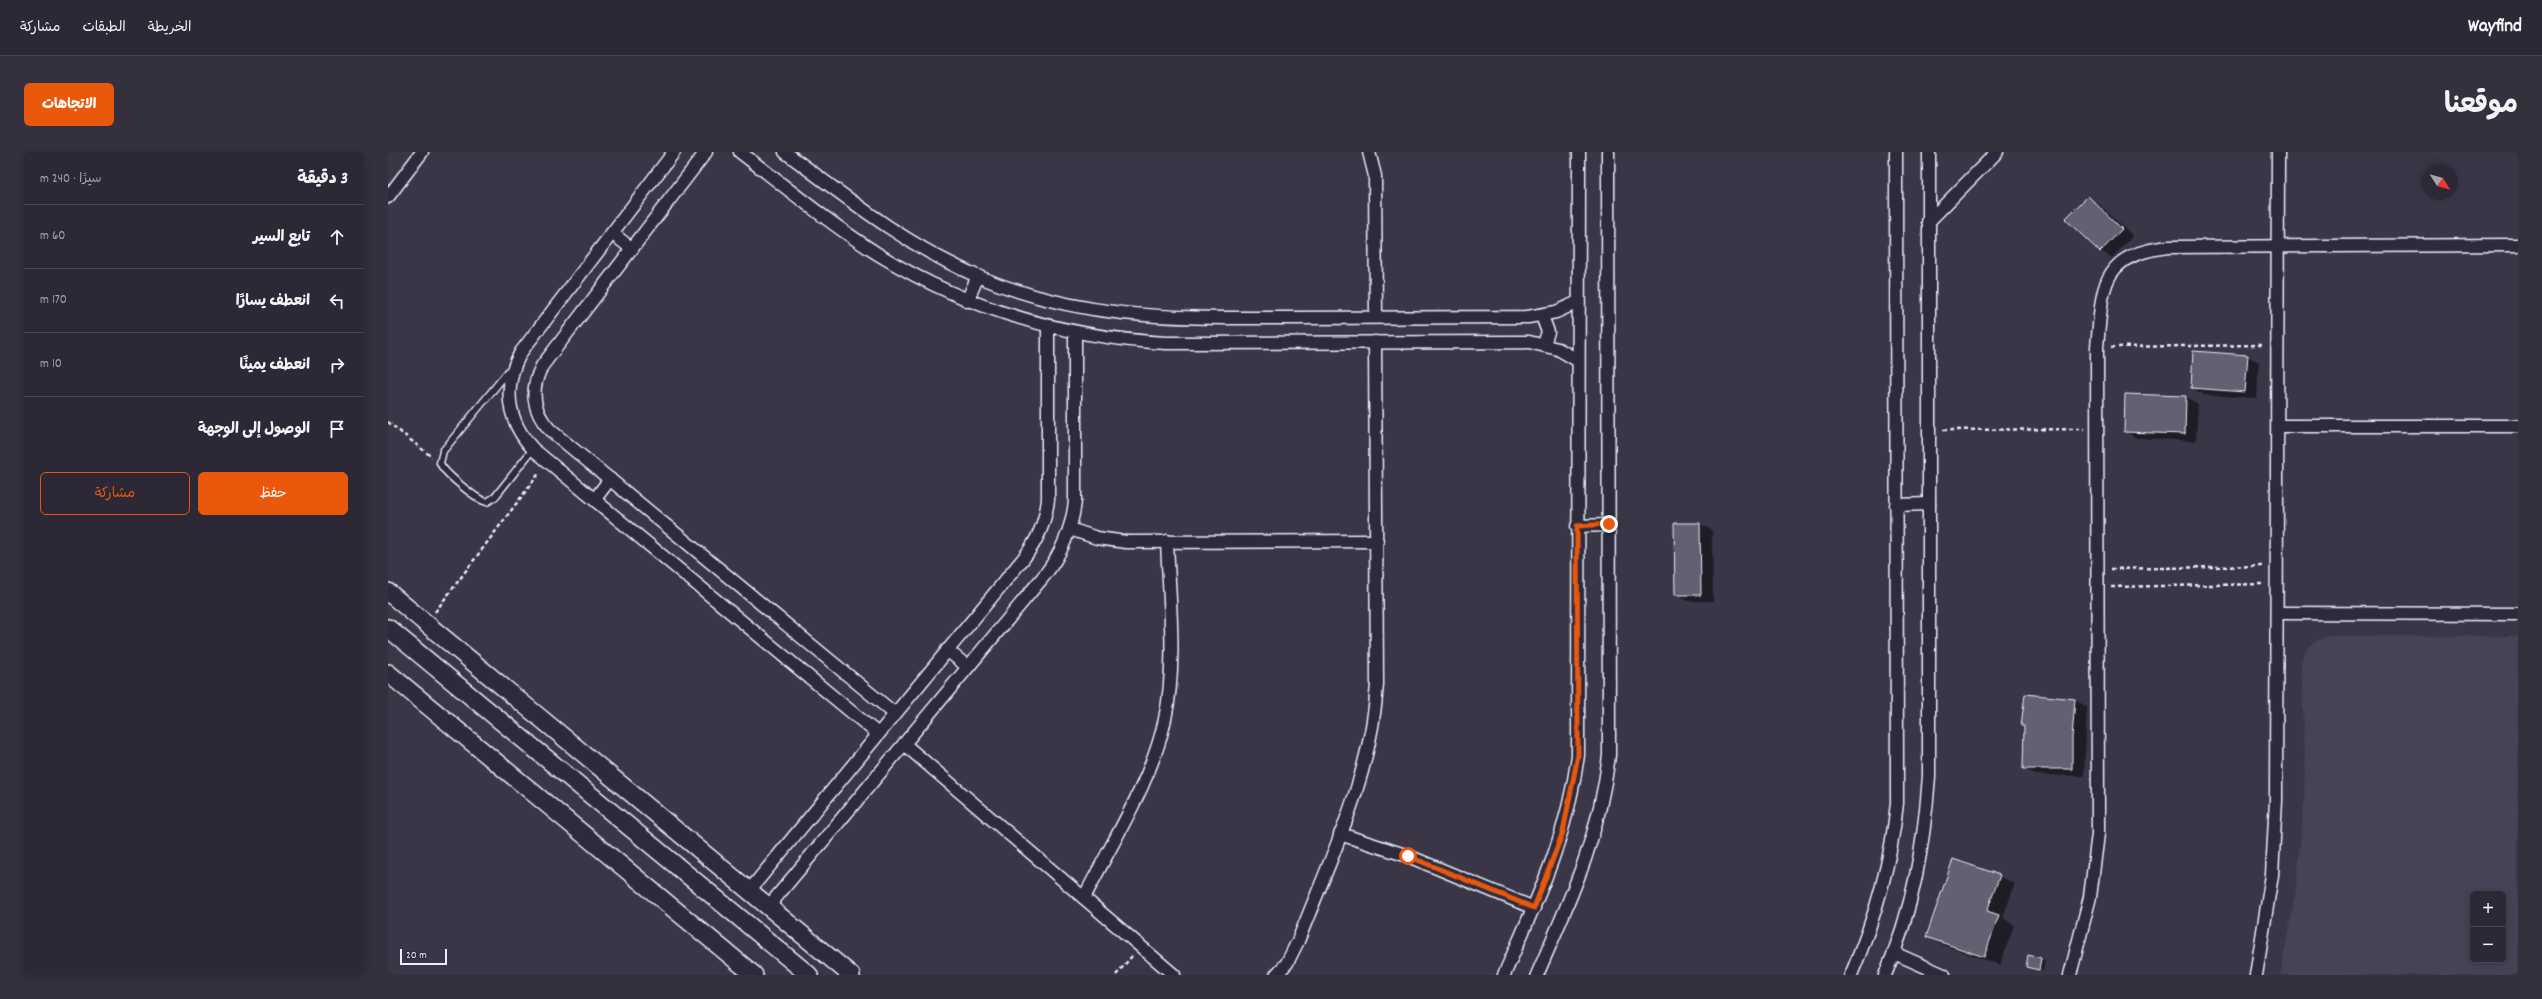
<!DOCTYPE html>
<html lang="ar">
<head>
<meta charset="utf-8">
<style>
	:root { --surface:#2c2836; --page:#34303e; --text:#f1f3f6; --muted:#a6a6ad; --line:#484451; --accent:#ea580c }
	body { margin:0; font-family:Dekko,"Playpen Sans Arabic",sans-serif; background:var(--page); color:var(--text); direction:rtl }
	.controls { position:absolute; right:12px; bottom:12px; display:grid; overflow:hidden; border-radius:6px; box-shadow:0 2px 10px #0003 }
	.controls button { width:36px; height:36px; display:grid; place-items:center; padding:0; border:0; border-bottom:1px solid var(--line); background:var(--surface); color:var(--text); font:20px sans-serif }
	.compass { position:absolute; left:2034px; top:12px; width:36px; height:36px; border-radius:50%; background:var(--surface); box-shadow:0 2px 10px #0003; rotate:127deg }
	.scale { position:absolute; left:12px; bottom:10px; width:47px; box-sizing:border-box; padding-left:4px; border:2px solid #e8f1f8; border-top:0; font-size:11px; line-height:14px; white-space:nowrap; color:#e8f1f8; -webkit-text-stroke:3px #2f2a3d; paint-order:stroke }
	.stop { position:absolute; width:12px; height:12px; margin:-9px; border:3px solid #ea580c; border-radius:50%; background:#fff }
	.stop.end { background:#ea580c; border-color:#fff; box-shadow:0 1px 4px #0008 }
	.list { margin:0; padding:0; list-style:none }
	h2 { display:flex; justify-content:space-between; align-items:center; height:52px; margin:0; padding:0 16px; font-size:17px }
	h2 small { font-size:13px; font-weight:400; color:var(--muted) }
	.list li { display:grid; grid-template-columns:26px 1fr auto; gap:12px; align-items:center; box-sizing:border-box; height:64px; padding:0 16px; border-top:1px solid var(--line) }
	.list b { display:block; font-size:15px; white-space:nowrap }
	.list em { font-size:13px; font-style:normal; color:var(--muted) }
	.actions { display:flex; gap:8px; padding:12px 16px }
	.actions a { flex:1; padding:9px 0; border:1px solid var(--accent); border-radius:6px; text-align:center; font-size:14px; color:var(--accent) }
	.actions .main { background:var(--accent); color:#fff }
	.icon { flex:none; width:22px; height:22px; fill:none; stroke:currentColor; stroke-width:2; stroke-linecap:round; stroke-linejoin:round }
	.map { position:relative; flex:none; width:2130px; height:823px; overflow:hidden; direction:ltr; border-radius:6px }
	header { display:flex; align-items:center; gap:24px; box-sizing:border-box; height:56px; padding:0 20px; background:var(--surface); border-bottom:1px solid var(--line) }
	header strong { font-size:19px }
	nav { display:flex; gap:22px; margin-inline-start:auto; font-size:14px }
	.intro { display:flex; align-items:center; justify-content:space-between; box-sizing:border-box; height:96px; padding:0 24px }
	h1 { margin:0; font-size:28px }
	.button { padding:10px 18px; border-radius:6px; background:var(--accent); color:#fff; font-size:14px; font-weight:700 }
	main { display:flex; gap:24px; padding:0 24px }
	aside { flex:1; background:var(--surface); border-radius:6px; box-shadow:0 2px 10px #0003 }
	.map>svg:first-child { display:block }
	.built { fill:#464354; fill-rule:evenodd }
	.shadow { fill:#0007 }
	.building { fill:#636171; stroke:#e8f1f8 }
	.lines { fill:none; stroke-linecap:round; stroke-linejoin:round }
	.lane-casing { stroke:#e8f1f8; stroke-width:9 }
	.street-casing { stroke:#e8f1f8; stroke-width:15 }
	.secondary-casing { stroke:#e8f1f8; stroke-width:20 }
	.path { stroke:#e8f1f8; stroke-width:2.5; stroke-dasharray:4 3; stroke-linecap:butt }
	.lane { stroke:#2f2a3d; stroke-width:6 }
	.street { stroke:#2f2a3d; stroke-width:12 }
	.secondary { stroke:#2f2a3d; stroke-width:17 }
	.route { stroke:#ea580c; stroke-width:5 }
</style>
</head>
<body>
<header>
<strong>Wayfind</strong>
<nav><a>الخريطة</a><a>الطبقات</a><a>مشاركة</a></nav>
</header>
<div class="intro"><h1>موقعنا</h1><a class="button">الاتجاهات</a></div>
<main>
<div class="map">
<svg width="2130" height="823" viewBox="0 0 2130 823">
	<rect width="100%" height="100%" fill="#3a3648"/>
	<filter id="ink" filterUnits="userSpaceOnUse"><feTurbulence type="fractalNoise" baseFrequency=".025" numOctaves="2"/><feDisplacementMap in="SourceGraphic" scale="8" xChannelSelector="R" yChannelSelector="G"/><feConvolveMatrix kernelMatrix="1 2 1 2 8 2 1 2 1" color-interpolation-filters="sRGB"/></filter>
	<g filter="url(#ink)">
		<path class="built" d="M1941,484H2130V823H1892L1908,737L1916,649L1917,606L1913,510L1920,495L1926,490ZM2085,742H2115V808H2085Z"/>
		<g class="shadow">
			<path d="M1700,45L1711,52L1745,84L1724,106L1713,99Z"/>
			<path d="M1859,204L1871,210L1869,246L1816,243L1804,236Z"/>
			<path d="M1738,243L1798,245L1810,252L1808,289L1748,286L1737,279Z"/>
			<path d="M1288,372H1312L1324,378L1325,449H1300L1288,443Z"/>
			<path d="M1637,543L1687,548L1699,555L1696,624L1648,623L1636,616L1637,575L1634,574Z"/>
			<path d="M1611,724L1627,732L1615,766L1626,773L1612,813L1555,793L1539,784Z"/>
			<path d="M1641,805L1657,809L1655,819L1639,814Z"/>
		</g>
		<g class="building">
			<path d="M1700,44L1734,77L1712,100L1677,67Z"/>
			<path d="M1805,199L1860,203L1857,240L1803,236Z"/>
			<path d="M1737,242L1798,244L1797,282L1736,280Z"/>
			<path d="M1286,371H1312L1313,443H1287Z"/>
			<path d="M1637,542L1687,547L1684,586V617H1635L1636,574H1633Z"/>
			<path d="M1565,707L1612,723L1599,759L1611,763L1596,805L1538,785Z"/>
			<path d="M1640,803L1653,806L1651,818L1638,815Z"/>
		</g>
		<g class="lines">
			<defs>
				<path id="lane" d="M123,216L55,299L52,311C56,321 89,348 99,350L107,345L145,297"/>
				<g id="street">
					<path d="M286,0L133,200C114,234 119,269 145,297L490,582"/>
					<path d="M318,0L154,214C142,237 144,259 162,278L507,562"/>
					<path d="M352,0C398,35 443,73 493,104C581,158 676,185 778,191L1141,190L1170,197L1189,208"/>
					<path d="M397,0C459,46 518,93 589,124C698,170 793,166 907,166C985,165 1063,165 1140,165L1168,160L1190,150"/>
					<path d="M981,0L987,24L988,165"/>
					<path d="M0,45L34,0"/>
					<path d="M1540,70L1609,0"/>
					<path d="M224,81L244,97"/>
					<path d="M579,149L590,124"/>
					<path d="M1154,164L1160,180L1156,192"/>
					<path d="M1890,274H2130"/>
					<path d="M207,347L222,327"/>
					<path d="M1508,353L1541,352"/>
					<path d="M1189,374L1221,373"/>
					<path d="M682,377L709,386L738,390L989,389"/>
					<path d="M1890,461L2130,462"/>
					<path d="M559,498L580,515"/>
					<path d="M516,592L786,823"/>
					<path d="M952,682L1020,704L1146,756"/>
					<path d="M361,739L635,407C650,388 657,371 660,348V175"/>
					<path d="M696,746C724,690 764,629 777,567C789,512 781,446 779,389"/>
					<path d="M380,755L656,424C674,401 684,377 687,349V181"/>
					<path d="M1506,801L1556,823"/>
					<path d="M888,823L899,811L910,789C943,705 984,623 989,532L987,190"/>
					<path d="M1116,823C1149,747 1179,687 1190,603L1191,0"/>
					<path d="M1149,823C1182,747 1211,688 1221,603L1220,0"/>
					<path d="M1463,823C1487,767 1503,712 1509,651L1508,0"/>
					<path d="M1497,823C1525,758 1536,694 1541,624V0"/>
					<path d="M1682,823L1702,745L1710,682L1709,195C1715,137 1710,103 1780,95L2130,93"/>
					<path d="M1868,823L1884,723L1888,648L1890,0"/>
				</g>
				<g id="secondary">
					<path d="M0,440L463,823"/>
					<path d="M0,476L421,823"/>
					<path d="M0,521L366,823"/>
				</g>
			</defs>
			<use href="#lane" class="lane-casing"/>
			<use href="#street" class="street-casing"/>
			<use href="#secondary" class="secondary-casing"/>
			<g class="path">
				<path d="M1723,195L1876,193"/>
				<path d="M0,270L44,305"/>
				<path d="M1555,278L1696,277"/>
				<path d="M1723,417L1876,414"/>
				<path d="M1723,435L1876,432"/>
				<path d="M47,460L152,320"/>
				<path d="M728,823L744,804"/>
			</g>
			<use href="#lane" class="lane"/>
			<use href="#street" class="street"/>
			<use href="#secondary" class="secondary"/>
		</g>
	</g>
	<g class="lines" filter="url(#ink)">
		<path class="route" d="M1020,704L1146,756L1175,680L1190,603L1189,374L1221,372"/>
	</g>
</svg>
<div class="controls">
<button>+</button>
<button>−</button>
</div>
<svg class="compass" viewBox="-18 -18 36 36"><path d="M0-13l5 13h-10z" fill="#e53935"/><path d="M0 13l5-13h-10z" fill="#a6a6ad"/></svg>
<div class="scale">20 m</div>
<div class="stop" style="left:1020px;top:704px"></div>
<div class="stop end" style="left:1221px;top:372px"></div>
</div>
<aside>
<h2>3 دقيقة<small>سيرًا · 240 m</small></h2>
<ul class="list">
<li><svg class="icon" aria-label="ahead" viewBox="0 0 24 24"><path d="M12 20V5M6 11l6-6 6 6"/></svg><div><b>تابع السير</b></div><em>60 m</em></li>
<li><svg class="icon" aria-label="left" viewBox="0 0 24 24"><path d="M17 20v-9H6M10 6l-5 5 5 5"/></svg><div><b>انعطف يسارًا</b></div><em>170 m</em></li>
<li><svg class="icon" aria-label="right" viewBox="0 0 24 24"><path d="M7 20v-9h11M14 6l5 5-5 5"/></svg><div><b>انعطف يمينًا</b></div><em>10 m</em></li>
<li><svg class="icon" aria-label="arrive" viewBox="0 0 24 24"><path d="M6 21V4h12l-3 4 3 4H6"/></svg><div><b>الوصول إلى الوجهة</b></div></li>
</ul>
<div class="actions"><a class="main">حفظ</a><a>مشاركة</a></div>
</aside>
</main>
</body>
</html>
